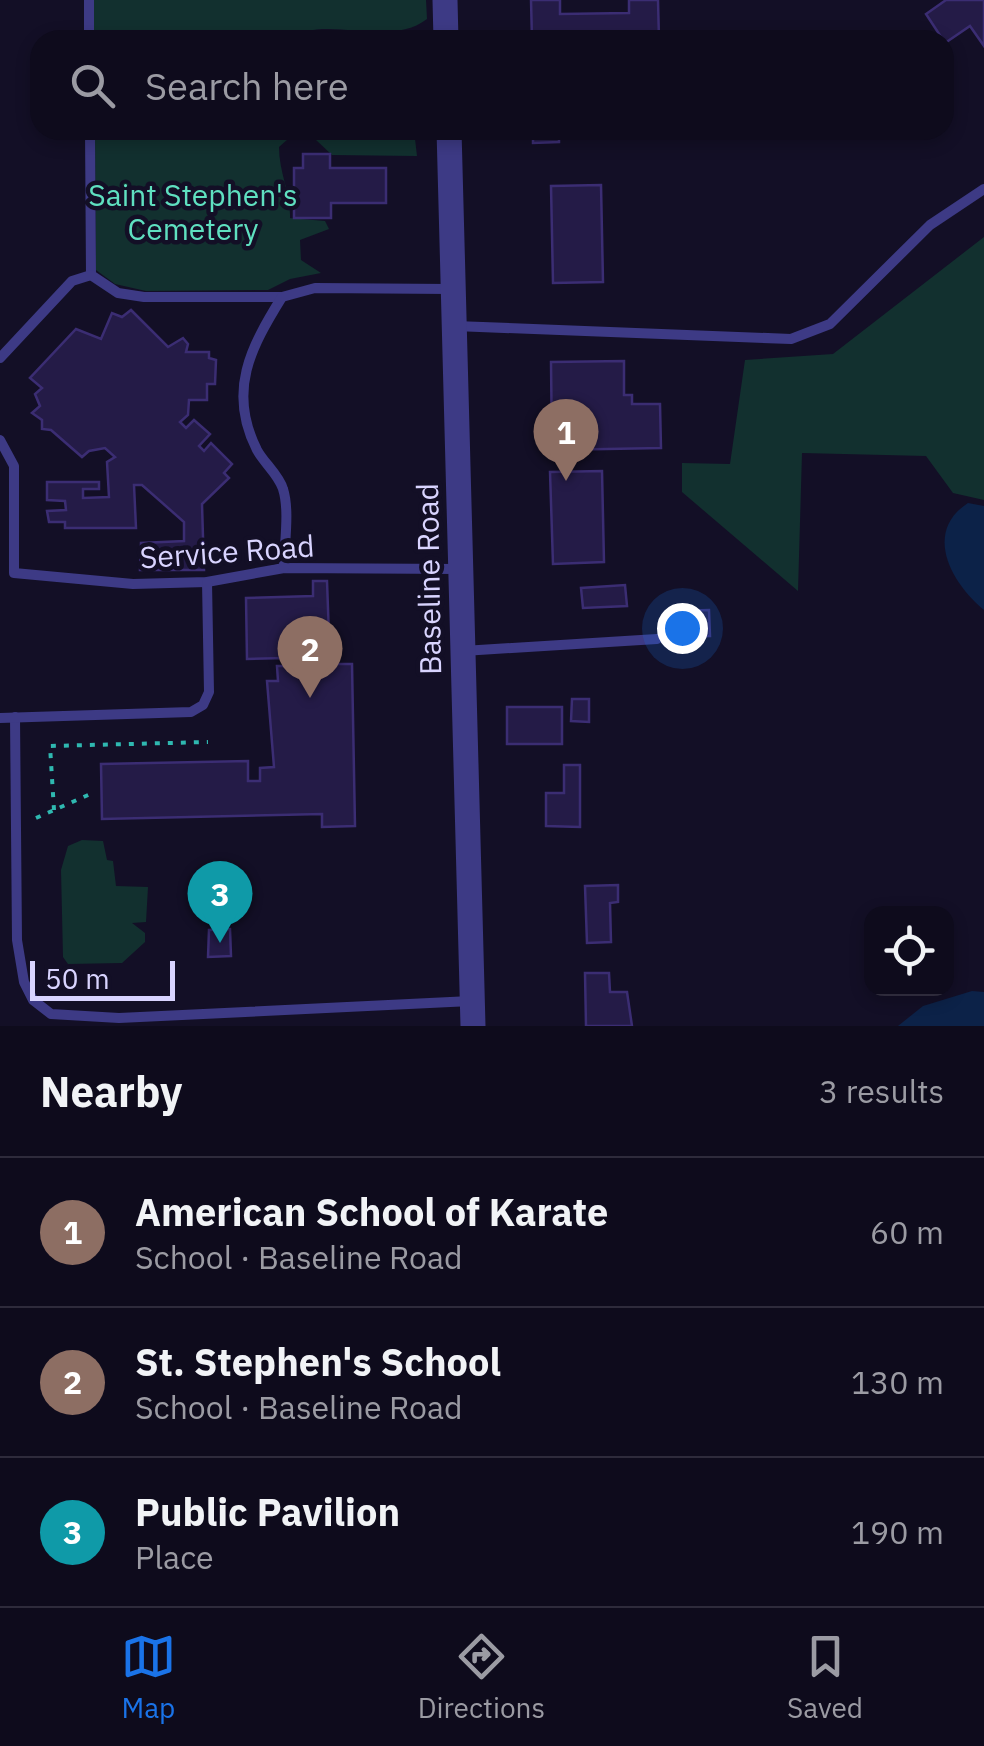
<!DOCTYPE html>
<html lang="en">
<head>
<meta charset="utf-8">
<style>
	:root { --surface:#0e0b1c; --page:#171425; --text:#f1f3f6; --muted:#9b9ba3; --line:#2e2b3b; --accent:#1a73e8 }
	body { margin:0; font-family:"IBM Plex Sans",sans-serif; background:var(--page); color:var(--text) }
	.controls { position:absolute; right:30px; bottom:30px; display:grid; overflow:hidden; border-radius:20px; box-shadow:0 5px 15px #0003 }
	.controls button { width:90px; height:90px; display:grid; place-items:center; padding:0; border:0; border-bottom:2px solid var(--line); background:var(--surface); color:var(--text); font:50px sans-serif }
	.scale { position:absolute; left:30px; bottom:25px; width:145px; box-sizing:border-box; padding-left:10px; border:5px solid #d9d4ff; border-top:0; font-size:28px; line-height:35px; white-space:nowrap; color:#d9d4ff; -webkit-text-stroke:8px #130f26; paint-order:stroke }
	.you { position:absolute; left:682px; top:628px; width:35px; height:35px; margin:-25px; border:8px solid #fff; border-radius:50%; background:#1a73e8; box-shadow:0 0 0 15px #1a73e833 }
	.badge { display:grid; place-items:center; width:65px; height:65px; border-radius:50%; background:var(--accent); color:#fff; font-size:32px; font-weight:700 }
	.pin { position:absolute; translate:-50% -82px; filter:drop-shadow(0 2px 5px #0008) }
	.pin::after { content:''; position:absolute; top:52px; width:35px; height:30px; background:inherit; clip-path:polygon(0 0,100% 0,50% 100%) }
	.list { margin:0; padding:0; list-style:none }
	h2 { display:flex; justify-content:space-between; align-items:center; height:130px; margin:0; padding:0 40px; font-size:42px }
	h2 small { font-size:32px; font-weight:400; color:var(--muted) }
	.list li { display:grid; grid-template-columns:65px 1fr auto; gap:30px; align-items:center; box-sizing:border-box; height:150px; padding:0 40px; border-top:2px solid var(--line) }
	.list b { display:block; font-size:38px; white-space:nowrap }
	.list p { margin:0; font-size:32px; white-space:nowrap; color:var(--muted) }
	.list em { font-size:32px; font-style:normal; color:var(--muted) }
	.icon { flex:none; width:55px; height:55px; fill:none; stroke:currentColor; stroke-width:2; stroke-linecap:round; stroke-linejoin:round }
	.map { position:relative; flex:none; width:984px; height:1026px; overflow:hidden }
	.search { position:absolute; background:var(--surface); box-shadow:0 5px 15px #0003; left:30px; right:30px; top:30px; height:110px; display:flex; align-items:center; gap:25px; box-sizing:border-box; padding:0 35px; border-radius:30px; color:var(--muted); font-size:38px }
	.sheet { height:580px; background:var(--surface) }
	nav { display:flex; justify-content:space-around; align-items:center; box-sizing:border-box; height:140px; border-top:2px solid var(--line); background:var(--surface); font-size:28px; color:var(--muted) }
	nav a { display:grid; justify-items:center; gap:5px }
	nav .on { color:var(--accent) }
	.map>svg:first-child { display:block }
	.green { fill:#12302f }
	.water { fill:#0c2248 }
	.building { fill:#241b47; stroke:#3b2d73; stroke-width:2.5 }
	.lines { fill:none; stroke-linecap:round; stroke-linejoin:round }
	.path { stroke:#2fb8b0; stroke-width:4; stroke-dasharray:5 8; stroke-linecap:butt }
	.service { stroke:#3d3a85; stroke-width:10 }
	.tertiary { stroke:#3d3a85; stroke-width:25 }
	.labels { text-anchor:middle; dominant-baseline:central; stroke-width:9; stroke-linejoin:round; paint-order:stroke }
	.park-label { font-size:30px; fill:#5fe0c0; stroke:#130f26 }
	.street-label { font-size:30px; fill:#d9d4ff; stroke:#130f26 }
</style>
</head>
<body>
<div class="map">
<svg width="984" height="1026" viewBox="0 0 984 1026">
	<rect width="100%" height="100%" fill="#130f26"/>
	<g class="green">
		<path d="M94,0H426L427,19C386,50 326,12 286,40H94Z"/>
		<path d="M95,130H414L417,156L332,155L315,139H288L279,147C279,173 291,194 290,218L325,221L329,229L300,240L301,260L321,273L290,279L268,290L146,291L115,284L96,270Z"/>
		<path d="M984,237V500L953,493L926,456L802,453L798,591L682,492V463L730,464L745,360L833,354Z"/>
		<path d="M82,840L103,841L107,860L113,861L116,886L148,887L146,922L132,923L145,933V942L122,963L68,964L63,957L61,870L68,846Z"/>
	</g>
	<g class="water">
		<path d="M968,503L984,506V610C951,583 923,532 968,503Z"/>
		<path d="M972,991L984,992V1026H898L923,1006Z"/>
	</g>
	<g class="building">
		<path d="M531,0H560V14L629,13V0H658L659,40H532Z"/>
		<path d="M946,0H984V46L970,26L945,43L926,14Z"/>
		<path d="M533,130H559V142L533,143Z"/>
		<path d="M303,154H330V168H386V203H331V218H294V168H303Z"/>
		<path d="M601,185L603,282L553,283L551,186Z"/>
		<path d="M131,310L168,347L183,338L188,344L186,352H209V358L216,360L215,384H207V400H189L188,415L180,422L186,428L194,420L210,434L199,446L204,451L211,443L232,464L224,473L229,478L202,504L204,570H140L141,543L184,541V522L142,485H134L136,528H65V522H49L47,511L66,510L65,501L47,500V482H99V489H83V498L109,497L107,462L115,457L105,448L89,451L82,457L51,430L42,429V420L32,413L40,406L35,394L42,388L30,378L76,329L101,339L112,313L122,317Z"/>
		<path d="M624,361V395H632V404H660L661,448L552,450L551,362Z"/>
		<path d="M602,471L604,562L553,564L550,472Z"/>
		<path d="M313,581H327L330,664H352L355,826L322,827V814L102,819L101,764L248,761V781H260V768L274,767L267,681H278L277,666H285V658L247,659L246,598L313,596Z"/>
		<path d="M625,585L627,606L583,608L581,588Z"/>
		<path d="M709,610L710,636L674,637L673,611Z"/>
		<path d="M572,699H589V722L571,721Z"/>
		<rect x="507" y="707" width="55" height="37"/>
		<path d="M564,765H580V827L546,826V793H564Z"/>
		<path d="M618,885V902L610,903L611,942L587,943L585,886Z"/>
		<path d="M230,929L231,956L208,957L209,930Z"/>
		<path d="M585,973H609L610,992H627L632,1026H586Z"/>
	</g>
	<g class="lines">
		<g class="path">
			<path d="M54,810L50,746L208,742"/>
			<path d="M36,818L95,792"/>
		</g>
		<g class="service">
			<path d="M89,0V40"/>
			<path d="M90,130L91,275"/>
			<path d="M455,326L791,339L830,324L930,225L984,189"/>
			<path d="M0,358L72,281L91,275L118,293L144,297H282"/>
			<path d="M0,440L14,466V573L133,584L207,582L284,568L459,569"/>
			<path d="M284,568C284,545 290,511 283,489C279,475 264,463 257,450C227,391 251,347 282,297L315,288L450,289"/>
			<path d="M463,651L657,639"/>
			<path d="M15,717L17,940L24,982L33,1000L51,1014L119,1018L471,1001"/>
			<path d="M0,718L191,712L203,705L209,692L207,582"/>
		</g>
		<g class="tertiary">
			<path d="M445,0L446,40"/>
			<path d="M449,130L473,1026"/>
		</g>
	</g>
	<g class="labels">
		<g class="park-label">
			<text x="193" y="194">Saint Stephen's<tspan x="193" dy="34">Cemetery</tspan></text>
		</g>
		<g class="street-label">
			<text transform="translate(227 551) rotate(-4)">Service Road</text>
			<text transform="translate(428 579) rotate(-91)">Baseline Road</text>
		</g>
	</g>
</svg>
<div class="controls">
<button><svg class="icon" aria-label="locate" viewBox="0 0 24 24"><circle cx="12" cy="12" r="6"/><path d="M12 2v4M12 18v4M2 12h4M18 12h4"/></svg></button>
</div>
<div class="scale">50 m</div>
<div class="you"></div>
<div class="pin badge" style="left:566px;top:481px;background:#8d6e63">1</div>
<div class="pin badge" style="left:310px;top:698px;background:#8d6e63">2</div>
<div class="pin badge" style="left:220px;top:943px;background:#0f9aa8">3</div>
<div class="search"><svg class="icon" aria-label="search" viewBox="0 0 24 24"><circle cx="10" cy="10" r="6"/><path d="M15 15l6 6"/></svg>Search here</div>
</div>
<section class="sheet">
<h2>Nearby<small>3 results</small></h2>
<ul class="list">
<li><span class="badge" style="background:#8d6e63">1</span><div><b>American School of Karate</b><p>School · Baseline Road</p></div><em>60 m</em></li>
<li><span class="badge" style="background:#8d6e63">2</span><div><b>St. Stephen's School</b><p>School · Baseline Road</p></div><em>130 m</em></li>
<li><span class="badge" style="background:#0f9aa8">3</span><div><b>Public Pavilion</b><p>Place</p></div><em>190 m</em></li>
</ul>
</section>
<nav>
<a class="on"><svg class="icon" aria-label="map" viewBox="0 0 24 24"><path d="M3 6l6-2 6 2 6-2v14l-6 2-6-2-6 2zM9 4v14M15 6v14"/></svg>Map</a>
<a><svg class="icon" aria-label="directions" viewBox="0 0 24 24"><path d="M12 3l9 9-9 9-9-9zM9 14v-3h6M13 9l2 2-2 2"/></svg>Directions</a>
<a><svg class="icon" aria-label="saved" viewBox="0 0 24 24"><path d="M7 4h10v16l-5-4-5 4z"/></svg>Saved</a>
</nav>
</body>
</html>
